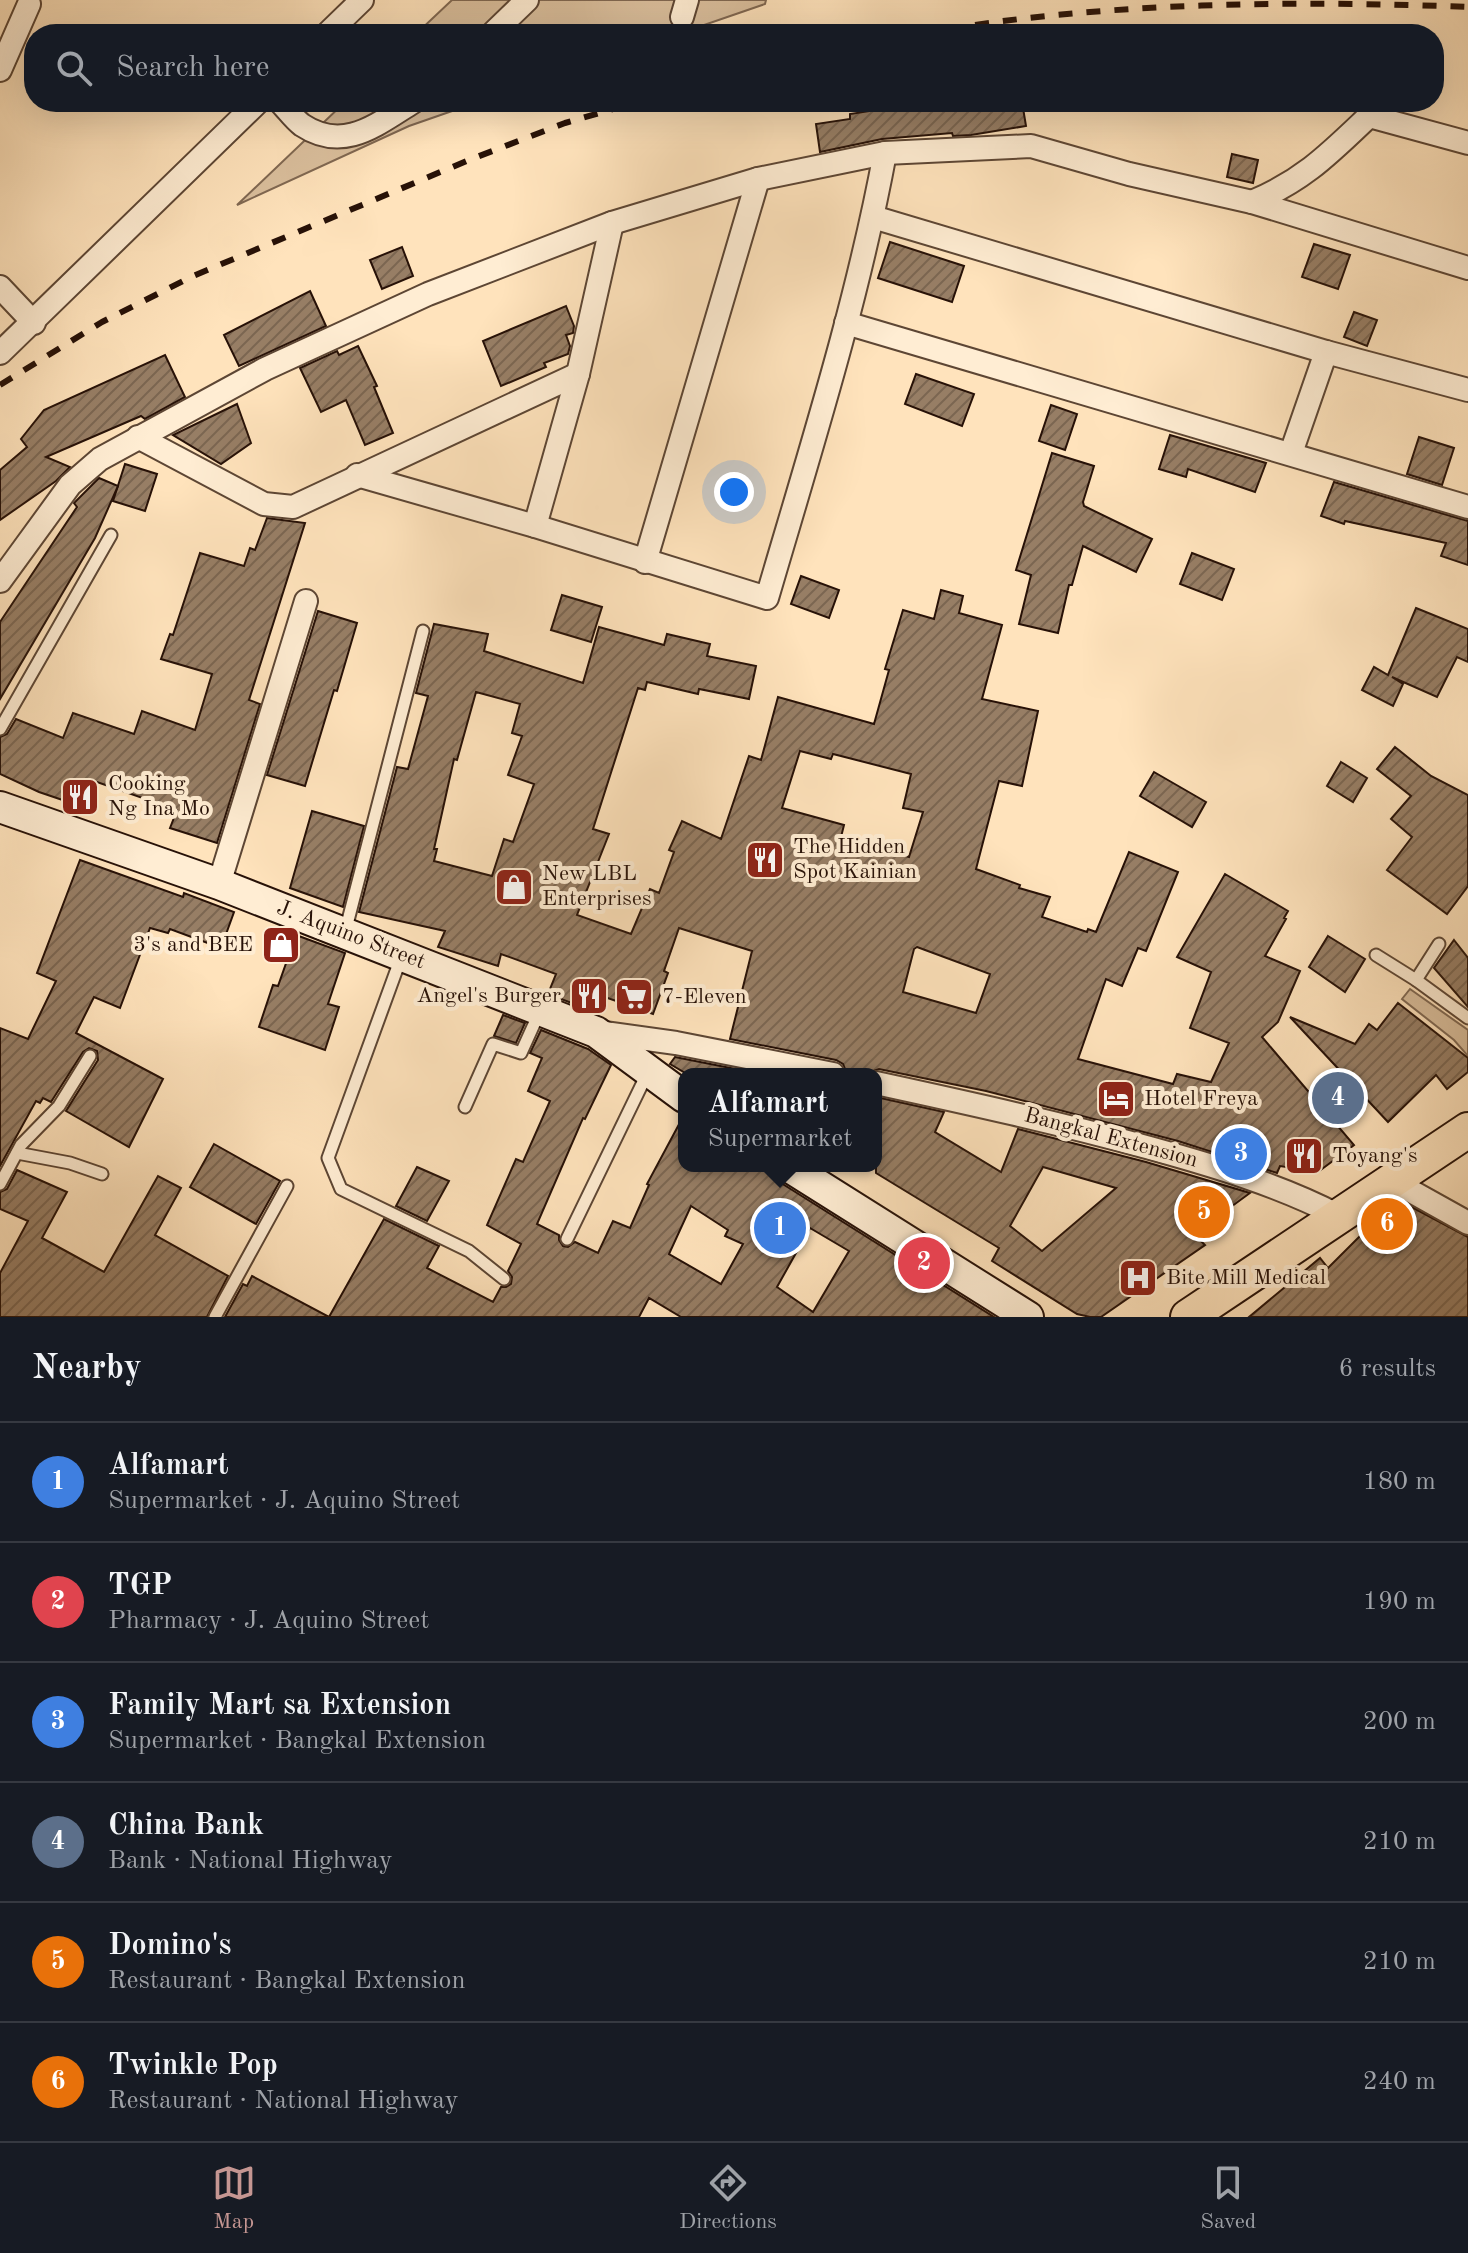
<!DOCTYPE html>
<html lang="en">
<head>
<meta charset="utf-8">
<style>
	:root { --surface:#171b24; --page:#242831; --text:#f1f3f6; --muted:#9ea1a6; --line:#363941; --accent:#c59692 }
	body { margin:0; font-family:"Old Standard TT",serif; background:var(--page); color:var(--text) }
	.you { position:absolute; left:734px; top:492px; width:28px; height:28px; margin:-20px; border:6px solid #fff; border-radius:50%; background:#1a73e8; box-shadow:0 0 0 12px #1a73e833 }
	.badge { display:grid; place-items:center; width:52px; height:52px; border-radius:50%; background:var(--accent); color:#fff; font-size:26px; font-weight:700 }
	.pin { position:absolute; translate:-50% -50%; border:4px solid #fff; box-shadow:0 2px 8px #0006 }
	.popup { position:absolute; left:678px; top:1068px; width:204px; height:104px; box-sizing:border-box; display:grid; place-content:center; border-radius:16px; background:var(--surface); filter:drop-shadow(0 2px 6px #0005); font-size:26px; white-space:nowrap; color:var(--muted) }
	.popup b { font-size:30px; color:var(--text) }
	.popup::after { content:''; position:absolute; left:50%; top:100%; margin-left:-16px; border:16px solid transparent; border-top-color:var(--surface) }
	.list { margin:0; padding:0; list-style:none }
	h2 { display:flex; justify-content:space-between; align-items:center; height:104px; margin:0; padding:0 32px; font-size:34px }
	h2 small { font-size:26px; font-weight:400; color:var(--muted) }
	.list li { display:grid; grid-template-columns:52px 1fr auto; gap:24px; align-items:center; box-sizing:border-box; height:120px; padding:0 32px; border-top:2px solid var(--line) }
	.list b { display:block; font-size:30px; white-space:nowrap }
	.list p { margin:0; font-size:26px; white-space:nowrap; color:var(--muted) }
	.list em { font-size:26px; font-style:normal; color:var(--muted) }
	.icon { flex:none; width:44px; height:44px; fill:none; stroke:currentColor; stroke-width:2; stroke-linecap:round; stroke-linejoin:round }
	.map { position:relative; flex:none; width:1468px; height:1317px; overflow:hidden }
	.search { position:absolute; background:var(--surface); box-shadow:0 8px 32px #0002; left:24px; right:24px; top:24px; height:88px; display:flex; align-items:center; gap:20px; box-sizing:border-box; padding:0 28px; border-radius:32px; color:var(--muted); font-size:30px }
	.sheet { height:824px; background:var(--surface) }
	nav { display:flex; justify-content:space-around; align-items:center; box-sizing:border-box; height:112px; border-top:2px solid var(--line); background:var(--surface); font-size:22px; color:var(--muted) }
	nav a { display:grid; justify-items:center; gap:4px }
	nav .on { color:var(--accent) }
	.map>svg:first-child { display:block }
	.green { fill:#dabf9d; stroke:#806852; stroke-width:2 }
	.building { fill:url(#building-hatch); stroke:#271107; stroke-width:2; fill-rule:evenodd }
	.lines { fill:none; stroke-linecap:round; stroke-linejoin:round }
	.lane-casing { stroke:#5d4634; stroke-width:15 }
	.street-casing { stroke:#5d4634; stroke-width:26 }
	.secondary-casing { stroke:#271107; stroke-width:34 }
	.primary-casing { stroke:#271107; stroke-width:38 }
	.lane { stroke:#ffedd3; stroke-width:11 }
	.street { stroke:#ffedd3; stroke-width:22 }
	.secondary { stroke:#ffedd3; stroke-width:30 }
	.primary { stroke:#ffe3bc; stroke-width:34 }
	.rail { stroke:#271107; stroke-width:6; stroke-dasharray:14 14; stroke-linecap:butt }
	.labels { text-anchor:middle; dominant-baseline:central; stroke-width:8; stroke-linejoin:round; paint-order:stroke }
	.poi-label { font-size:22px; fill:#271107; stroke:#ffedd3; text-anchor:start }
	.street-label { font-size:22px; fill:#271107; stroke:#ffedd3 }
</style>
</head>
<body>
<div class="map">
<svg width="1468" height="1317" viewBox="0 0 1468 1317">
	<defs>
		<pattern id="building-hatch" width="6" height="6" patternUnits="userSpaceOnUse" patternTransform="scale(2)"><rect width="6" height="6" fill="#977e65"/><path d="M-1 1l2-2M0 6l6-6M5 7l2-2" fill="none" stroke="#7b6651"/></pattern>
	</defs>
	<rect width="100%" height="100%" fill="#ffe3bc"/>
	<filter id="stains"><feTurbulence type="fractalNoise" baseFrequency=".0025" numOctaves="4"/><feColorMatrix values="0 0 0 0 .2 0 0 0 0 .09 0 0 0 0 .02 0 0 0 .5 -.17"/></filter>
	<radialGradient id="worn" r=".72"><stop offset=".6" stop-color="#630" stop-opacity="0"/><stop offset="1" stop-color="#630" stop-opacity=".3"/></radialGradient>
	<g class="green">
		<path d="M452,0H766L765,4L678,34H416Z"/>
		<path d="M345,102H478L409,126L237,205Z"/>
		<path d="M1410,989L1468,1030V1056L1454,1040L1402,999Z"/>
	</g>
	<g class="building">
		<path d="M927,102H1022L1026,126L971,135L953,136L952,133L882,139L820,152L816,124L850,119V114Z"/>
		<path d="M1232,154L1258,160L1253,183L1227,177Z"/>
		<path d="M890,242L964,266L952,302L878,278Z"/>
		<path d="M1314,244L1350,255L1338,289L1302,277Z"/>
		<path d="M402,247L413,276L382,289L370,260Z"/>
		<path d="M310,291L326,326L239,366L224,335Z"/>
		<path d="M566,306L574,326L573,333L566,335L570,346L568,354L544,363L546,367L501,386L483,341Z"/>
		<path d="M1354,312L1377,320L1367,346L1344,337Z"/>
		<path d="M358,346L377,386L374,387L393,433L365,445L346,400L321,412L300,368L337,351L339,355Z"/>
		<path d="M165,355L185,397L145,419L141,416L46,457L70,467L56,481L0,520V470L27,447L21,439L44,410Z"/>
		<path d="M916,374L974,394L962,426L905,404Z"/>
		<path d="M237,404L251,443L221,464L173,435Z"/>
		<path d="M1051,405L1077,414L1065,450L1039,441Z"/>
		<path d="M1170,435L1266,463L1255,492L1188,469L1186,477L1159,469Z"/>
		<path d="M1419,437L1454,448L1442,485L1407,474Z"/>
		<path d="M1052,453L1094,466L1083,502L1084,506L1152,539L1136,572L1083,546L1072,585H1069L1058,633L1019,624L1031,575L1016,570Z"/>
		<path d="M125,464L157,474L145,511L113,501Z"/>
		<path d="M99,478L118,486L95,538L0,699V622L77,507L74,503Z"/>
		<path d="M1334,482L1468,521V565L1441,556L1446,543L1345,521L1344,524L1321,516Z"/>
		<path d="M267,518L305,523L249,700L260,704L217,843L170,828L177,810L97,782L86,808L39,792L0,774V737L7,734L16,719L63,738L73,713L134,734L142,711L195,730L212,674L161,659L170,634L173,635L200,553L244,566L250,548L255,550Z"/>
		<path d="M1192,553L1234,569L1222,600L1180,584Z"/>
		<path d="M801,576L839,590L829,618L791,604Z"/>
		<path d="M941,590L963,596L959,613L1002,625L982,699L1038,711L1022,786L999,781L976,869L1020,885L1019,888L1050,897L1042,917L1087,932L1088,929L1096,932L1129,852L1178,872L1146,951L1138,948L1122,986L1106,979L1078,1059L1173,1084L1177,1074L1211,1082L1229,1043L1190,1028L1211,972L1177,957L1225,874L1288,911L1284,918L1286,919L1265,956L1300,971L1278,1022L1262,1037L1354,1145L1318,1172L1280,1166L1277,1173L1178,1141L986,1091L879,1069L865,1074H847L843,1064L836,1060L730,1039L752,951L679,928L664,971L668,973L653,1014L602,996L595,1012L548,994L556,974L501,954L498,966L438,947L445,931L359,912L397,767L408,769L428,696L416,693L434,624L488,634L484,651L583,683L599,627L664,645L667,634L710,644L707,656L756,666L749,699L699,689L698,694L647,682L645,690L638,688L593,829L609,834L577,915L631,934L650,889L659,893L674,852L669,850L682,821L721,839L749,756L761,760L778,697L874,724L889,670L885,669L903,610L934,619ZM476,692L520,704L512,733L522,736L508,775L534,784L513,842L504,839L492,876L434,861L437,849H434L454,759L457,760ZM800,751L831,759L833,754L911,774L903,808L923,812L909,857L841,837L844,825L782,808ZM917,947L990,974L976,1013L903,992L914,949Z"/>
		<path d="M562,595L602,607L591,642L551,630Z"/>
		<path d="M1416,608L1468,629V662L1457,657L1437,697L1392,677L1403,684L1393,706L1362,690L1374,667L1388,675Z"/>
		<path d="M318,611L357,623L337,691L334,690L305,786L267,775Z"/>
		<path d="M1395,747L1431,776L1468,795V886L1447,914L1387,870L1412,837L1391,819L1411,796L1377,769Z"/>
		<path d="M1341,762L1367,778L1353,802L1327,786Z"/>
		<path d="M1154,772L1206,802L1192,827L1140,796Z"/>
		<path d="M312,811L364,826L343,907L290,888Z"/>
		<path d="M80,860L183,897L184,893L234,912L221,948L170,929L168,933L150,928L120,1008L94,997L76,1033L163,1079L129,1147L66,1111L98,1060L97,1051L89,1048L83,1052L51,1102L43,1098L40,1103L36,1101L0,1166V1028L28,1039L56,981L37,973Z"/>
		<path d="M296,935L345,953L328,1004L339,1007L325,1050L259,1027L273,985L278,986Z"/>
		<path d="M1328,936L1365,959L1345,992L1309,967Z"/>
		<path d="M1454,940L1468,958V1007L1434,968Z"/>
		<path d="M1398,1003L1468,1058V1072L1447,1089L1436,1075L1388,1122L1290,1017L1355,1044L1369,1024L1377,1030Z"/>
		<path d="M503,1015L525,1023L516,1043L494,1036Z"/>
		<path d="M541,1030L588,1049L611,1065L585,1119L583,1118L537,1224L559,1235V1240L563,1246L568,1247L575,1242L598,1253L613,1221L630,1228L649,1185L647,1184L684,1115V1166H770L773,1175L778,1181L994,1317H681L649,1298L639,1317H329L384,1219L439,1246L427,1268L493,1302L501,1287H506L511,1284L512,1277L508,1271L521,1244L487,1225L516,1159L523,1162L550,1101L528,1091L542,1058L530,1053ZM691,1206L728,1230L725,1236L743,1244L721,1284L669,1254ZM810,1228L849,1251L813,1312L777,1287Z"/>
		<path d="M675,1057L761,1074H687L670,1064Z"/>
		<path d="M876,1097L944,1112L935,1132L1001,1172L1018,1129L1146,1162L1250,1193L1194,1234L1205,1245L1101,1317H1090L1077,1314L992,1261L999,1248L876,1173ZM1043,1167L1116,1188L1042,1251L1010,1226Z"/>
		<path d="M214,1144L280,1181L256,1224L190,1187Z"/>
		<path d="M417,1167L449,1181L427,1221L396,1206Z"/>
		<path d="M17,1170L67,1192L42,1238L104,1272L158,1176L181,1188L155,1235L228,1276L207,1317H0V1273L28,1221L0,1209V1192L7,1189Z"/>
		<path d="M1406,1204L1468,1237V1317H1249L1320,1258L1328,1268L1364,1232Z"/>
		<path d="M252,1276L329,1317H225L243,1284L247,1286Z"/>
	</g>
	<g class="lines">
		<defs>
			<g id="lane">
				<path d="M0,729L111,535"/>
				<path d="M345,932L423,631"/>
				<path d="M402,955L328,1158L341,1189L469,1251L504,1279"/>
				<path d="M1376,955L1416,980L1468,1018"/>
				<path d="M1416,980L1439,944"/>
				<path d="M465,1107L493,1044L521,1053L540,1011"/>
				<path d="M17,1153L70,1163L102,1174"/>
				<path d="M0,1184L21,1145L59,1106L90,1056"/>
				<path d="M567,1239L647,1074"/>
				<path d="M215,1317L287,1186"/>
			</g>
			<g id="street">
				<path d="M682,17L687,0"/>
				<path d="M327,34L362,0"/>
				<path d="M492,34L527,0"/>
				<path d="M0,70L29,4"/>
				<path d="M280,102C287,109 294,119 302,125C344,153 377,124 413,102"/>
				<path d="M1252,202C1304,180 1329,154 1369,116L1468,143"/>
				<path d="M873,217L1326,352L1468,390"/>
				<path d="M0,287L34,323"/>
				<path d="M846,323L1468,507"/>
				<path d="M0,353L258,102"/>
				<path d="M138,437L264,504L293,507L578,374"/>
				<path d="M1291,453L1326,352"/>
				<path d="M357,475L535,526L767,598C810,451 857,304 885,153"/>
				<path d="M535,526L578,374L612,223"/>
				<path d="M645,562L758,179"/>
				<path d="M0,581L70,485L100,459L265,369L428,294L612,223L758,179L885,153L1031,146L1129,174L1252,202L1468,268"/>
				<path d="M219,884L306,601"/>
				<path d="M597,1032L676,1043L833,1074"/>
				<path d="M876,1083C968,1103 1059,1123 1150,1148C1215,1166 1279,1185 1339,1216"/>
				<path d="M1391,1180L1468,1223"/>
			</g>
			<g id="secondary">
				<path d="M0,807L219,884L596,1032L684,1097"/>
				<path d="M788,1166L1028,1317"/>
			</g>
			<path id="primary" d="M1188,1317L1468,1130"/>
		</defs>
		<use href="#lane" class="lane-casing"/>
		<use href="#street" class="street-casing"/>
		<use href="#secondary" class="secondary-casing"/>
		<use href="#primary" class="primary-casing"/>
		<use href="#lane" class="lane"/>
		<use href="#street" class="street"/>
		<use href="#secondary" class="secondary"/>
		<use href="#primary" class="primary"/>
		<g class="rail">
			<path d="M920,34C1092,2 1293,0 1468,7"/>
			<path d="M0,385L102,322L193,276L469,160L565,123L637,102"/>
		</g>
	</g>
	<defs>
		<symbol id="restaurant-square" viewBox="-11 -11 22 22"><rect x="-9" y="-9" width="18" height="18" rx="4" fill="#8f2418" stroke="#ffedd3"/><path d="M-5-6h1v4h1v-4h1v4h1v-4h1v5L-1.5 .5V6h-2V.5L-5-1ZM5-6V6H3V1.5H1.5Q1.5-4 5-6Z" fill="#fff"/></symbol>
		<symbol id="shop-square" viewBox="-11 -11 22 22"><rect x="-9" y="-9" width="18" height="18" rx="4" fill="#8f2418" stroke="#ffedd3"/><path d="M-5-2.5h2.3a2.7 3.5 0 0 1 5.4 0H5L5.5 6h-11ZM-1.5-2.5h3a1.5 2.3 0 0 0-3 0Z" fill="#fff"/></symbol>
		<symbol id="supermarket-square" viewBox="-11 -11 22 22"><rect x="-9" y="-9" width="18" height="18" rx="4" fill="#8f2418" stroke="#ffedd3"/><path d="M-6-5.5h2.5l.6 2H6L4.5 2H-2.5L-4.4-4H-6ZM-1.5 3.2a1.3 1.3 0 1 0 .1 0ZM3 3.2a1.3 1.3 0 1 0 .1 0Z" fill="#fff"/></symbol>
		<symbol id="hotel-square" viewBox="-11 -11 22 22"><rect x="-9" y="-9" width="18" height="18" rx="4" fill="#8f2418" stroke="#ffedd3"/><path d="M-6-4.5h1.5V1H6V5H4.5V3h-9V5H-6ZM-4 0a1.8 1.8 0 1 1 3.6 0ZM.5 0V-2.5h3Q6-2.5 6 0Z" fill="#fff"/></symbol>
		<symbol id="hospital-square" viewBox="-11 -11 22 22"><rect x="-9" y="-9" width="18" height="18" rx="4" fill="#8f2418" stroke="#ffedd3"/><path d="M-5-5h3v3.5h4V-5h3V5h-3V1.5h-4V5h-3Z" fill="#fff"/></symbol>
	</defs>
	<g fill-rule="evenodd">
		<use href="#restaurant-square" x="58" y="775" width="44" height="44"/>
		<use href="#restaurant-square" x="743" y="838" width="44" height="44"/>
		<use href="#shop-square" x="492" y="865" width="44" height="44"/>
		<use href="#shop-square" x="259" y="923" width="44" height="44"/>
		<use href="#restaurant-square" x="567" y="974" width="44" height="44"/>
		<use href="#supermarket-square" x="612" y="975" width="44" height="44"/>
		<use href="#hotel-square" x="1094" y="1077" width="44" height="44"/>
		<use href="#restaurant-square" x="1282" y="1134" width="44" height="44"/>
		<use href="#hospital-square" x="1116" y="1256" width="44" height="44"/>
	</g>
	<g class="labels">
		<g class="poi-label">
			<text x="108" y="784">Cooking<tspan x="108" dy="25">Ng Ina Mo</tspan></text>
			<text x="793" y="847">The Hidden<tspan x="793" dy="25">Spot Kainian</tspan></text>
			<text x="542" y="874">New LBL<tspan x="542" dy="25">Enterprises</tspan></text>
			<text x="253" y="945" text-anchor="end">3's and BEE</text>
			<text x="561" y="996" text-anchor="end">Angel's Burger</text>
			<text x="662" y="997">7-Eleven</text>
			<text x="1144" y="1099">Hotel Freya</text>
			<text x="1332" y="1156">Toyang's</text>
			<text x="1166" y="1278">Bite Mill Medical</text>
		</g>
		<g class="street-label">
			<text transform="translate(351 935) rotate(21)">J. Aquino Street</text>
			<text transform="translate(1111 1138) rotate(15)">Bangkal Extension</text>
		</g>
	</g>
	<rect width="100%" height="100%" filter="url(#stains)"/>
	<rect width="100%" height="100%" fill="url(#worn)"/>
</svg>
<div class="you"></div>
<div class="pin badge" style="left:780px;top:1228px;background:#3f7fe0">1</div>
<div class="popup"><b>Alfamart</b>Supermarket</div>
<div class="pin badge" style="left:924px;top:1263px;background:#e0444e">2</div>
<div class="pin badge" style="left:1241px;top:1154px;background:#3f7fe0">3</div>
<div class="pin badge" style="left:1338px;top:1098px;background:#5c6f8a">4</div>
<div class="pin badge" style="left:1204px;top:1212px;background:#e8710a">5</div>
<div class="pin badge" style="left:1387px;top:1224px;background:#e8710a">6</div>
<div class="search"><svg class="icon" aria-label="search" viewBox="0 0 24 24"><circle cx="10" cy="10" r="6"/><path d="M15 15l6 6"/></svg>Search here</div>
</div>
<section class="sheet">
<h2>Nearby<small>6 results</small></h2>
<ul class="list">
<li><span class="badge" style="background:#3f7fe0">1</span><div><b>Alfamart</b><p>Supermarket · J. Aquino Street</p></div><em>180 m</em></li>
<li><span class="badge" style="background:#e0444e">2</span><div><b>TGP</b><p>Pharmacy · J. Aquino Street</p></div><em>190 m</em></li>
<li><span class="badge" style="background:#3f7fe0">3</span><div><b>Family Mart sa Extension</b><p>Supermarket · Bangkal Extension</p></div><em>200 m</em></li>
<li><span class="badge" style="background:#5c6f8a">4</span><div><b>China Bank</b><p>Bank · National Highway</p></div><em>210 m</em></li>
<li><span class="badge" style="background:#e8710a">5</span><div><b>Domino's</b><p>Restaurant · Bangkal Extension</p></div><em>210 m</em></li>
<li><span class="badge" style="background:#e8710a">6</span><div><b>Twinkle Pop</b><p>Restaurant · National Highway</p></div><em>240 m</em></li>
</ul>
</section>
<nav>
<a class="on"><svg class="icon" aria-label="map" viewBox="0 0 24 24"><path d="M3 6l6-2 6 2 6-2v14l-6 2-6-2-6 2zM9 4v14M15 6v14"/></svg>Map</a>
<a><svg class="icon" aria-label="directions" viewBox="0 0 24 24"><path d="M12 3l9 9-9 9-9-9zM9 14v-3h6M13 9l2 2-2 2"/></svg>Directions</a>
<a><svg class="icon" aria-label="saved" viewBox="0 0 24 24"><path d="M7 4h10v16l-5-4-5 4z"/></svg>Saved</a>
</nav>
</body>
</html>
